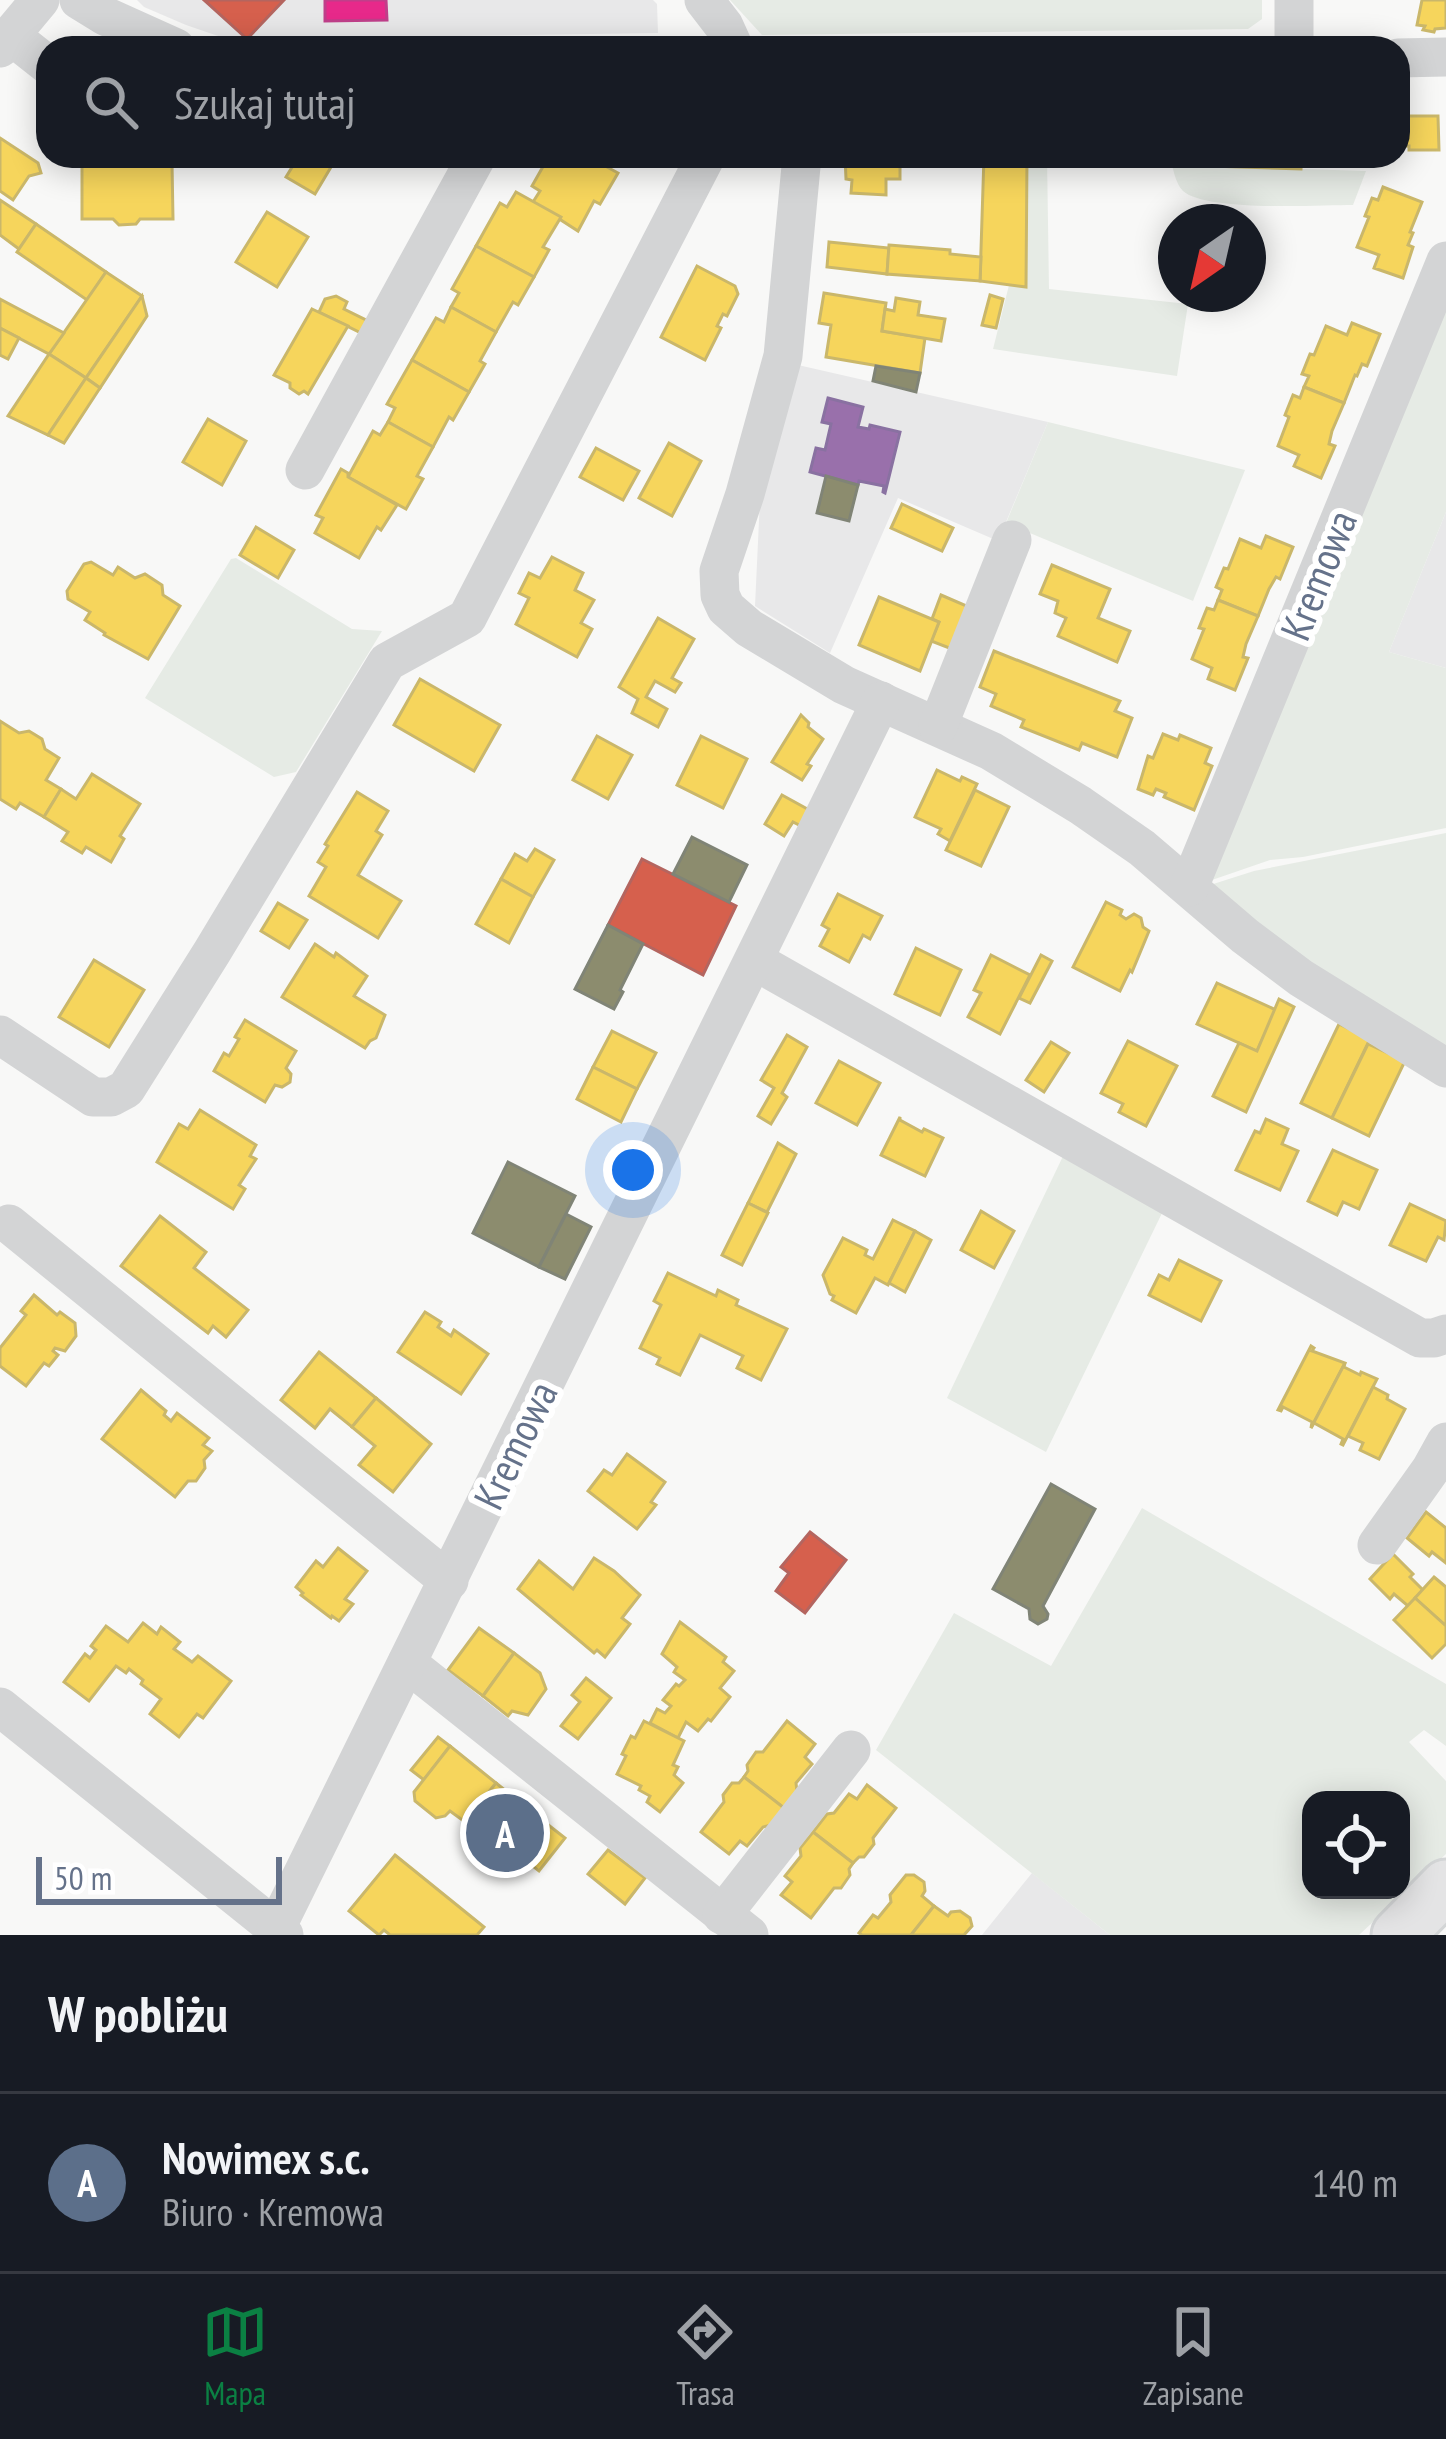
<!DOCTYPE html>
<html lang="pl">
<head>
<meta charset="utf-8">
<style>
	:root { --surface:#171b24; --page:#242831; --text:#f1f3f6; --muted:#9ea1a6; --line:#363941; --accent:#0b8043 }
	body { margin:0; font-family:"PT Sans Narrow",sans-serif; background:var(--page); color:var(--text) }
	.controls { position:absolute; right:36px; bottom:36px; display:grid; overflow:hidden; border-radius:24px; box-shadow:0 6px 30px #0003 }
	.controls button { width:108px; height:108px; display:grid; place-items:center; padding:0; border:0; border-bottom:3px solid var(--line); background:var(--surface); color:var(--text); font:60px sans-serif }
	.compass { position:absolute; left:1158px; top:204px; width:108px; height:108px; border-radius:50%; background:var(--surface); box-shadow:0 6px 30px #0003; rotate:214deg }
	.scale { position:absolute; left:36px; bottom:30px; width:246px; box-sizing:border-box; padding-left:12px; border:6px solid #65728a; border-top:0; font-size:33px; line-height:42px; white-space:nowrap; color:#65728a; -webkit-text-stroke:9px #fff; paint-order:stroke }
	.you { position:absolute; left:633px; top:1170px; width:42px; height:42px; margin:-30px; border:9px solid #fff; border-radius:50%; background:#1a73e8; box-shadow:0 0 0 18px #1a73e833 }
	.badge { display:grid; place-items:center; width:78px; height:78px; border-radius:50%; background:var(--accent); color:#fff; font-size:39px; font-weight:700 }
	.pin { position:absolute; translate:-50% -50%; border:6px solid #fff; box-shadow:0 3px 12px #0006 }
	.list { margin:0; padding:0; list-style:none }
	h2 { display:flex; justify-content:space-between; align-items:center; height:156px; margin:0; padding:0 48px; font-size:51px }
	h2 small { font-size:39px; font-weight:400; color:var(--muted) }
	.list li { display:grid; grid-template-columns:78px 1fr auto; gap:36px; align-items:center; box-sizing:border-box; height:180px; padding:0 48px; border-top:3px solid var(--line) }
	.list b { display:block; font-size:45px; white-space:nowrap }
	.list p { margin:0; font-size:39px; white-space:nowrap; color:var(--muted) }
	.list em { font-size:39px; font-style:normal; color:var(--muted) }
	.icon { flex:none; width:66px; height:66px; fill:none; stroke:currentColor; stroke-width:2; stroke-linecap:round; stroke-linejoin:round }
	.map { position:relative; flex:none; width:1446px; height:1935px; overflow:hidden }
	.search { position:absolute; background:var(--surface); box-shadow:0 6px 30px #0003; left:36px; right:36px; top:36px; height:132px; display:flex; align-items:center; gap:30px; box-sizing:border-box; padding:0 42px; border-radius:36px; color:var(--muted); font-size:45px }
	.sheet { height:336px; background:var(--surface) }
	nav { display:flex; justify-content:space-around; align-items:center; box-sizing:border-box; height:168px; border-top:3px solid var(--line); background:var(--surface); font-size:33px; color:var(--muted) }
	nav a { display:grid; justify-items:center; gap:6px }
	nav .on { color:var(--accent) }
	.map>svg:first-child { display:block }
	.built { fill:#e8e8e9 }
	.green { fill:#e6ebe5; fill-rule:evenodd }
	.homes { fill:#f6d55c; stroke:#cab76a; stroke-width:3 }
	.shops { fill:#d6604d; stroke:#b4655f; stroke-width:3 }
	.offices { fill:#9970ab; stroke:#8971a1; stroke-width:3 }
	.health { fill:#e7298a; stroke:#c03f8a; stroke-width:3 }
	.industry { fill:#8c8c6e; stroke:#808476; stroke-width:3 }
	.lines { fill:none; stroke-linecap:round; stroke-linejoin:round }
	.major-casing { stroke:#d3d5d6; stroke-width:57 }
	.minor { stroke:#d3d4d5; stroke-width:39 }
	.major { stroke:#e4e4e5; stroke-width:51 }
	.labels { text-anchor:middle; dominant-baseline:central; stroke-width:12; stroke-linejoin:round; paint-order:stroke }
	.street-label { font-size:42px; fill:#65728a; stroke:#fff }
</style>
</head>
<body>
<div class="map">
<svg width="1446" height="1935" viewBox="0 0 1446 1935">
	<rect width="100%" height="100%" fill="#f8f8f7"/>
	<g class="built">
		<path d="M137,0H653L657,4L658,33L247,39L224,38L186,25L144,7Z"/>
		<path d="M798,365L1048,422L998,541L898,498L830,653L755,606L760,499Z"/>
		<path d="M1446,512V668L1389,652Z"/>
		<path d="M1032,1873L1110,1935H982Z"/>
	</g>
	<g class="green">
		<path d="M730,0H1262V19L1248,29L762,35Z"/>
		<path d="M1027,156H1047L1049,289L1188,304L1177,376L993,349L1009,285L1026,286Z"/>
		<path d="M1170,156H1204V165L1211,166L1366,171L1353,205C1317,205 1207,212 1183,191C1175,183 1173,168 1170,156Z"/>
		<path d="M1446,302V512L1389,652L1446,668V828L1303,857L1270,860L1212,880Z"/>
		<path d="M1048,422L1245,470L1193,601L1006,523Z"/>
		<path d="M236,558L352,629L382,631L296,772L274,777L145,698L231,559Z"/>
		<path d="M1446,833V1050L1290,954L1207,886L1254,871Z"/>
		<path d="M1065,1152L1164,1209L1046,1452L947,1398Z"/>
		<path d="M1142,1508L1446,1684V1746L1424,1730L1409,1742L1446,1781V1854L1359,1935H1110L876,1750L954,1613L1051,1666ZM1311,1800H1401V1890H1311Z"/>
	</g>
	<g class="homes">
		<path d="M1422,0H1446V28L1435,29L1434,32L1423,30L1425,26L1417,25Z"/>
		<path d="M1398,116H1438L1439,150H1409V146H1398Z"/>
		<path d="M0,138L38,163L41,173L29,176L13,200L0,191Z"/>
		<path d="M119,156H134L142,163H172L173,219H140L136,224L119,225L113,219H82V164H112Z"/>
		<path d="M299,156H324L334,162L315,194L286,177Z"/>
		<path d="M549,156H587L618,173L600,204L594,201L578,231L533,202L540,191L532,186Z"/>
		<path d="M845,156H900V179H886V195L851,193L852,180L846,179Z"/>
		<path d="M984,156H1027L1026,287L980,281Z"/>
		<path d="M1212,156H1302L1301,169L1211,166Z"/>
		<path d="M1383,187L1422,202L1410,232L1413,233L1408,245L1413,247L1403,278L1374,268L1379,255L1357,247L1369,217L1365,216L1372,198L1378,200Z"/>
		<path d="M516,192L561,217L543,247L549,250L534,277L476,246L500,203L507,207Z"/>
		<path d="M0,200L36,224L19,249L0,235Z"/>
		<path d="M267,212L308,237L277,287L236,262Z"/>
		<path d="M36,224L106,272L87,300L17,252Z"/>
		<path d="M829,242L889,248L887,274L827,267Z"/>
		<path d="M889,245L950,250V254L981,257L980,281L887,274Z"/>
		<path d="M476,246L534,277L518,305L513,302L496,332L451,307L459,293L452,289Z"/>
		<path d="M697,266L735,286L738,294L727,316L723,314L717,326L721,328L705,360L661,337Z"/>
		<path d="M106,272L142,296L86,378L49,354Z"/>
		<path d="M824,293L886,303L882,331L925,338L920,373L826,357L831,325L819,323Z"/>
		<path d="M990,295L1003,299L996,328L982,325Z"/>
		<path d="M142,296L147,316L100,388L86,378Z"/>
		<path d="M336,296L347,302L344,309L370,322L363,334L319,312L325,299Z"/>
		<path d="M896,298L920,302L918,315L945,319L941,341L882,331L885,309L894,311Z"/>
		<path d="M0,299L64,333L49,354L0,328Z"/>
		<path d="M451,307L496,332L480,361L485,364L469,392L412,360L436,318L444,322Z"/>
		<path d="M312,309L348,326L308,394L304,391L299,394L290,388V383L274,375Z"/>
		<path d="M1352,323L1380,334L1367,366L1362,364L1357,376L1355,375L1344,403L1304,387L1309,376L1302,374L1310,354L1314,355L1326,326L1347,335Z"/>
		<path d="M0,328L19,338L8,359L0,355Z"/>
		<path d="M49,354L86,378L48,435L8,416Z"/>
		<path d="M412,360L469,392L453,420L449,417L433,447L388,422L395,408L387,404Z"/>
		<path d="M86,378L100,388L64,443L48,435Z"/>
		<path d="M1304,387L1344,403L1332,431L1329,444L1335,446L1321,478L1294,466L1299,455L1278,446L1289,417L1285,415L1293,395L1300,398Z"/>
		<path d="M208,419L246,441L222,485L183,462Z"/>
		<path d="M388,422L433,447L417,476L423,479L406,509L348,477L373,431L380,435Z"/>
		<path d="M669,443L701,461L672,516L639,498Z"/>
		<path d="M596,448L639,471L623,500L580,477Z"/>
		<path d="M341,469L348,473V477L397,505L381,530L377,527L359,558L315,533L323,518L316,515Z"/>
		<path d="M902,504L953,528L942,551L891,528Z"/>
		<path d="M256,527L294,550L278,578L240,555Z"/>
		<path d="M1266,536L1293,547L1280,579L1276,577L1269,589L1258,616L1218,600L1222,590L1216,587L1224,568L1228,569L1240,539L1261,548Z"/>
		<path d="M552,557L583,573L575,590L594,600L581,623L592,629L577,657L516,624L529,598L519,593L529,573L540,578Z"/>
		<path d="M91,562L113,575L118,567L135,578L145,574L162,585L163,595L180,606L148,659L104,635L105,633L85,620L90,612L68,599L67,591L84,564Z"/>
		<path d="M1052,565L1110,589L1098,618L1130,631L1117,662L1058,636L1066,618L1055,613L1058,601L1040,594Z"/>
		<path d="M941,595L969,607L952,649L931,641L939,622L932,619Z"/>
		<path d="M879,597L939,622L920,671L859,645Z"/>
		<path d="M1218,600L1258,616L1246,644L1243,657L1248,658L1235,690L1208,679L1212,668L1192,659L1204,629L1199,628L1207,608L1214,610Z"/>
		<path d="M658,618L694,639L672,678L681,683L675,692L655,681L646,697L667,709L658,727L632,713L638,699L619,687Z"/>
		<path d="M994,651L1120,701L1115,711L1132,718L1117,757L1082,743L1079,750L1021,727L1024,720L991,706L996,694L980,687Z"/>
		<path d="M420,679L500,725L474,771L394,725Z"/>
		<path d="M801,715L809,723L808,727L823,739L807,764L811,766L802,780L772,762Z"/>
		<path d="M0,721L19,733L29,731L42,739L45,749L59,758L46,780L61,789L44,817L20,803L16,809L0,799Z"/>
		<path d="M1163,734L1178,740L1180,735L1211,748L1205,763L1212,766L1194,810L1164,797L1166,793L1156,789L1153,795L1138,789L1148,756L1153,758Z"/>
		<path d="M597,736L632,755L608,799L573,780Z"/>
		<path d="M701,736L747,759L723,808L677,785Z"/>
		<path d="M937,770L960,781L962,777L977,784L950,841L938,834L941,829L915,817Z"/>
		<path d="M92,774L140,804L120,836L124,839L111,862L86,847L82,853L62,841L68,832L44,817L61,789L76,799Z"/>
		<path d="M975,790L1009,807L981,866L946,850Z"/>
		<path d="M357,792L388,811L376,831L382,835L358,875L401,901L378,938L309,896L326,867L318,862L328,846L325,844Z"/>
		<path d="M782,795L811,811L801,826L793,822L784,836L765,824Z"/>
		<path d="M535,849L554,860L533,897L501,879L515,854L527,861Z"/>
		<path d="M501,879L533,897L509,943L476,924Z"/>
		<path d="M838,894L882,916L870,939L863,935L849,962L820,946L829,929L822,925Z"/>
		<path d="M1106,902L1122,910L1120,915L1126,919L1134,914L1141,918L1143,927L1149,931L1132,972L1130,970L1120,991L1073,967Z"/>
		<path d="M278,903L307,920L289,948L261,931Z"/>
		<path d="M315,944L334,957L336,953L367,976L354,996L385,1015L376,1038L370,1041L365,1048L282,997Z"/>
		<path d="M916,948L961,970L940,1015L895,994Z"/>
		<path d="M991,955L1030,975L1000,1034L968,1017L981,993L974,990Z"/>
		<path d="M1041,955L1052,961L1030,1003L1019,998Z"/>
		<path d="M94,960L144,990L109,1047L59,1017Z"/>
		<path d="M1217,983L1276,1010L1257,1051L1197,1024Z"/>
		<path d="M1279,999L1294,1007L1246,1112L1213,1096L1239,1043L1257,1051Z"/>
		<path d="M245,1020L296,1051L286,1068L291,1074L290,1082L282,1087L275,1085L265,1102L214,1071L224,1053L229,1056L239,1039L235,1037Z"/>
		<path d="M1339,1024L1370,1039L1332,1118L1301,1103Z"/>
		<path d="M612,1031L656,1053L637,1089L593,1067Z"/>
		<path d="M787,1035L807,1047L782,1093L787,1097L771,1124L758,1116L774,1088L761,1080Z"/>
		<path d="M1128,1041L1177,1066L1146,1126L1119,1112L1123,1104L1101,1093Z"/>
		<path d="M1051,1042L1069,1053L1044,1092L1026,1080Z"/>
		<path d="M1368,1044L1405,1061L1369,1136L1332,1118Z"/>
		<path d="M839,1061L880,1083L857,1125L816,1103Z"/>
		<path d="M593,1067L637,1089L621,1122L577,1099Z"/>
		<path d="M200,1110L256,1145L250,1156L256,1159L239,1185L245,1189L233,1209L157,1162L179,1124L188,1129Z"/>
		<path d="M900,1117V1120L922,1132L924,1129L943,1138L925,1176L881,1155Z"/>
		<path d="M1266,1119L1288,1129L1282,1144L1298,1151L1280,1190L1236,1170L1255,1131L1260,1133Z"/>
		<path d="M778,1143L796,1154L767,1212L748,1203Z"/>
		<path d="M1333,1150L1377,1170L1359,1209L1343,1202L1337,1215L1308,1201Z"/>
		<path d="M748,1203L768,1213L742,1265L722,1255Z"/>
		<path d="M1410,1204L1446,1221L1444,1240L1438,1237L1426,1261L1390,1245Z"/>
		<path d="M981,1211L1014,1231L994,1268L961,1250Z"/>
		<path d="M160,1216L206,1252L194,1268L248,1310L226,1337L213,1326L208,1333L121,1266Z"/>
		<path d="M893,1220L915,1231L888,1285L875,1278L856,1313L832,1300L834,1296L830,1294L823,1275L843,1238L867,1250L865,1255L873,1259Z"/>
		<path d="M915,1231L931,1240L905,1292L889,1283Z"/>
		<path d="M1179,1260L1221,1281L1201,1321L1149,1295L1159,1275L1169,1280Z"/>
		<path d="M668,1273L716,1296L718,1290L738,1300L736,1305L787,1329L761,1380L737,1368L743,1356L700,1335L680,1375L657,1364L660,1358L640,1348L661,1305L654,1301Z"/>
		<path d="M34,1295L57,1315L60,1312L75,1323L76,1336L65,1351L55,1348L53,1351L58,1355L49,1366L44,1363L26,1386L0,1366V1348L26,1315L21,1311Z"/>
		<path d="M425,1312L441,1322L438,1327L451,1336L454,1330L488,1354L461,1394L398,1352Z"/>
		<path d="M1311,1346L1314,1348L1312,1351L1345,1363L1311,1428L1312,1422L1283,1407L1281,1411L1278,1410Z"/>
		<path d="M319,1352L376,1398L352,1427L330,1409L315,1428L281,1400Z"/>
		<path d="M1345,1363L1344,1367L1360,1375L1361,1372L1377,1379L1343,1445L1341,1444L1343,1439L1314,1423L1311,1428Z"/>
		<path d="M1373,1387L1388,1395L1387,1399L1405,1409L1379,1459L1360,1450L1363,1443L1348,1436Z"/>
		<path d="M141,1390L166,1411L164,1415L171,1421L177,1413L209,1438L203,1445L212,1451L204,1460L205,1468L196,1481H188L175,1497L102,1439Z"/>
		<path d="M376,1398L431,1444L393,1492L359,1465L375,1446L352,1427Z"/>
		<path d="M627,1454L665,1482L651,1502L656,1505L637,1529L588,1491L604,1470L612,1475Z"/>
		<path d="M1426,1512L1446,1528V1563L1432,1552L1429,1556L1407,1538Z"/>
		<path d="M338,1548L367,1571L345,1599L353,1604L339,1621L332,1616L331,1618L301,1595L303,1593L296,1587L316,1561L323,1567Z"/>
		<path d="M1393,1554L1413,1574L1410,1577L1423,1590L1408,1606L1394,1594L1390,1599L1370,1579Z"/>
		<path d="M594,1558L614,1571L640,1595L622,1618L630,1624L605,1657L597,1650L594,1653L518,1589L539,1561L573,1589Z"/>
		<path d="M1434,1577L1446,1587V1626L1415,1598Z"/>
		<path d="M1415,1598L1446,1626V1644L1432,1658L1394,1620Z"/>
		<path d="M680,1622L726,1657L723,1662L734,1671L720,1688L730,1697L711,1721L708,1719L698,1731L686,1722L678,1738L650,1723L657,1709L665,1713L671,1706L663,1700L676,1684L679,1686L685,1680L674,1672L677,1667L662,1654Z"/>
		<path d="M143,1623L157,1634L161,1627L180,1642L174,1649L192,1662L198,1656L231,1681L203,1718L197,1714L179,1737L150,1714L161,1699L141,1684L143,1680L129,1669L126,1673L116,1666L89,1701L64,1682L85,1654L90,1658L96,1650L91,1646L106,1626L128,1642Z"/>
		<path d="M479,1628L514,1653L483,1696L448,1670Z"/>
		<path d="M514,1653L540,1673L546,1689L528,1715L512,1711L508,1716L483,1696Z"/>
		<path d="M586,1678L611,1698L578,1739L561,1726L580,1702L572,1695Z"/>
		<path d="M644,1721L684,1741L673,1765L678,1767L674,1775L683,1783L660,1812L647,1802L650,1796L639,1790L641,1786L617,1774L626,1756L622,1754L631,1736L635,1738Z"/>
		<path d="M787,1721L815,1744L805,1757L812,1764L796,1783L797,1792L784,1808L744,1777L748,1771L747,1765L756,1752H763Z"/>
		<path d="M438,1737L450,1746L424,1780L411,1770Z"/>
		<path d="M450,1746L496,1783L465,1822L450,1811L445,1816L436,1818L415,1801L414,1792Z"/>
		<path d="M744,1777L784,1808L771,1825L763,1827L747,1846L740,1841L729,1854L701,1832L724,1802L723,1795L732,1783H739Z"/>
		<path d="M496,1783L542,1820L506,1865L497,1866L476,1849L475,1840L480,1834L465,1822Z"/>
		<path d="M867,1785L896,1808L873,1838L874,1844L864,1857H859L853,1863L813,1832L827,1814L834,1813L849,1794L857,1799Z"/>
		<path d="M542,1820L565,1838L539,1871L516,1853Z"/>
		<path d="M813,1832L853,1863L849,1869L850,1875L841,1888H834L811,1918L781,1895L792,1882L785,1876L801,1856L800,1848Z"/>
		<path d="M608,1850L645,1878L625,1904L588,1874Z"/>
		<path d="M395,1855L484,1927L477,1935H390L384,1930L379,1935L349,1911Z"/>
		<path d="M906,1875H914L924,1882L925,1891L922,1896L934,1906L911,1935H862L859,1933L873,1915L878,1918L891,1902L890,1895Z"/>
		<path d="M934,1906L948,1916L951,1912L960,1911L970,1918L972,1926L964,1935H911Z"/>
	</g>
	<g class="shops">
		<path d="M204,0H284L247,39Z"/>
		<path d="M642,859L736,906L703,975L608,925Z"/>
		<path d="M810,1532L846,1560L805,1613L776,1591L789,1573L781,1567Z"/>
	</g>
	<path class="offices" d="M828,398L863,407L858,427L869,429L870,425L900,432L885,493L883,492L884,486L859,481L858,485L810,472L816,448L825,450L831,424L822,422Z"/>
	<path class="health" d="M325,0H386L387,20L325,21Z"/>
	<g class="industry">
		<path d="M876,366L920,373L916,392L873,381Z"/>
		<path d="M826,476L858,485L849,521L817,513Z"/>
		<path d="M692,837L747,865L729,902L673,874Z"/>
		<path d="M608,925L643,944L620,990L623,992L614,1009L575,989Z"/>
		<path d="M508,1162L575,1196L539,1267L473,1233Z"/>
		<path d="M566,1214L591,1227L565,1279L539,1267Z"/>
		<path d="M1051,1484L1095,1509L1043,1606L1048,1614L1047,1619L1038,1624L1030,1619L1029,1609L993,1589Z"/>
	</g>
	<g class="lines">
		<defs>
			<path id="major" d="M1398,1935L1446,1886"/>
		</defs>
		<use href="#major" class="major-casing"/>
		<g class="minor">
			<path d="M79,0L105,16L176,48"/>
			<path d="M704,0L724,26L734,48"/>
			<path d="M1294,0V48"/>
			<path d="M10,35L48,65"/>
			<path d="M0,48L40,0"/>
			<path d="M1398,58L1446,57"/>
			<path d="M802,156L783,356L745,494L719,571L720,595L726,608L749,628L844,685L991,751L1080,805L1142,848L1245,936L1301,978L1446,1068"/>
			<path d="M305,470L477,156"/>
			<path d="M938,726L1012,540"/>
			<path d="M1189,887L1446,261"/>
			<path d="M755,961L1420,1338H1434L1446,1334"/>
			<path d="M0,1035L93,1097H111L126,1089L212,952L387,662L467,618L706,156"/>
			<path d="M9,1224L449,1581"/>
			<path d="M1377,1545L1431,1469L1446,1442"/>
			<path d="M407,1663L749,1935"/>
			<path d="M0,1707L284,1935"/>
			<path d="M722,1915L851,1750"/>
			<path d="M276,1928L881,701"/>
		</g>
		<use href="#major" class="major"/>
	</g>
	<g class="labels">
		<g class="street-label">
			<text transform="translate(1318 575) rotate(-68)">Kremowa</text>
			<text transform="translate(515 1445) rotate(-64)">Kremowa</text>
		</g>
	</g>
</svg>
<div class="controls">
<button><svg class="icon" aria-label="locate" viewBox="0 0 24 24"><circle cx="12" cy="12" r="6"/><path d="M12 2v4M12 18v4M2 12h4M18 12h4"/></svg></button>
</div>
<svg class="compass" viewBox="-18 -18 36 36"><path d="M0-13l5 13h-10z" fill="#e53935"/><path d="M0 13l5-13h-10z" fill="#9ea1a6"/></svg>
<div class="scale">50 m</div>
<div class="you"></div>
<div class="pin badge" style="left:505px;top:1833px;background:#5c6f8a">A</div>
<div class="search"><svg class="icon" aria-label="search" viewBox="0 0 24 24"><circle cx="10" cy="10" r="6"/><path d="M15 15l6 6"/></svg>Szukaj tutaj</div>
</div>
<section class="sheet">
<h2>W pobliżu<small></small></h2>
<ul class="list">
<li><span class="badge" style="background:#5c6f8a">A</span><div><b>Nowimex s.c.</b><p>Biuro · Kremowa</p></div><em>140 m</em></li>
</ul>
</section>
<nav>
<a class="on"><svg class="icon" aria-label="map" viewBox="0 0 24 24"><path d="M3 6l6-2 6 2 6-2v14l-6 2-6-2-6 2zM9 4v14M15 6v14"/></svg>Mapa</a>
<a><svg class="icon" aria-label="directions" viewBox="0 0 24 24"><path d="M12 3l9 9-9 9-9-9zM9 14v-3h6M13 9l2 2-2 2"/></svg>Trasa</a>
<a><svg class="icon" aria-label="saved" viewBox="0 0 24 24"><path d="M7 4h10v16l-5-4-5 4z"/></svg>Zapisane</a>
</nav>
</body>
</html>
